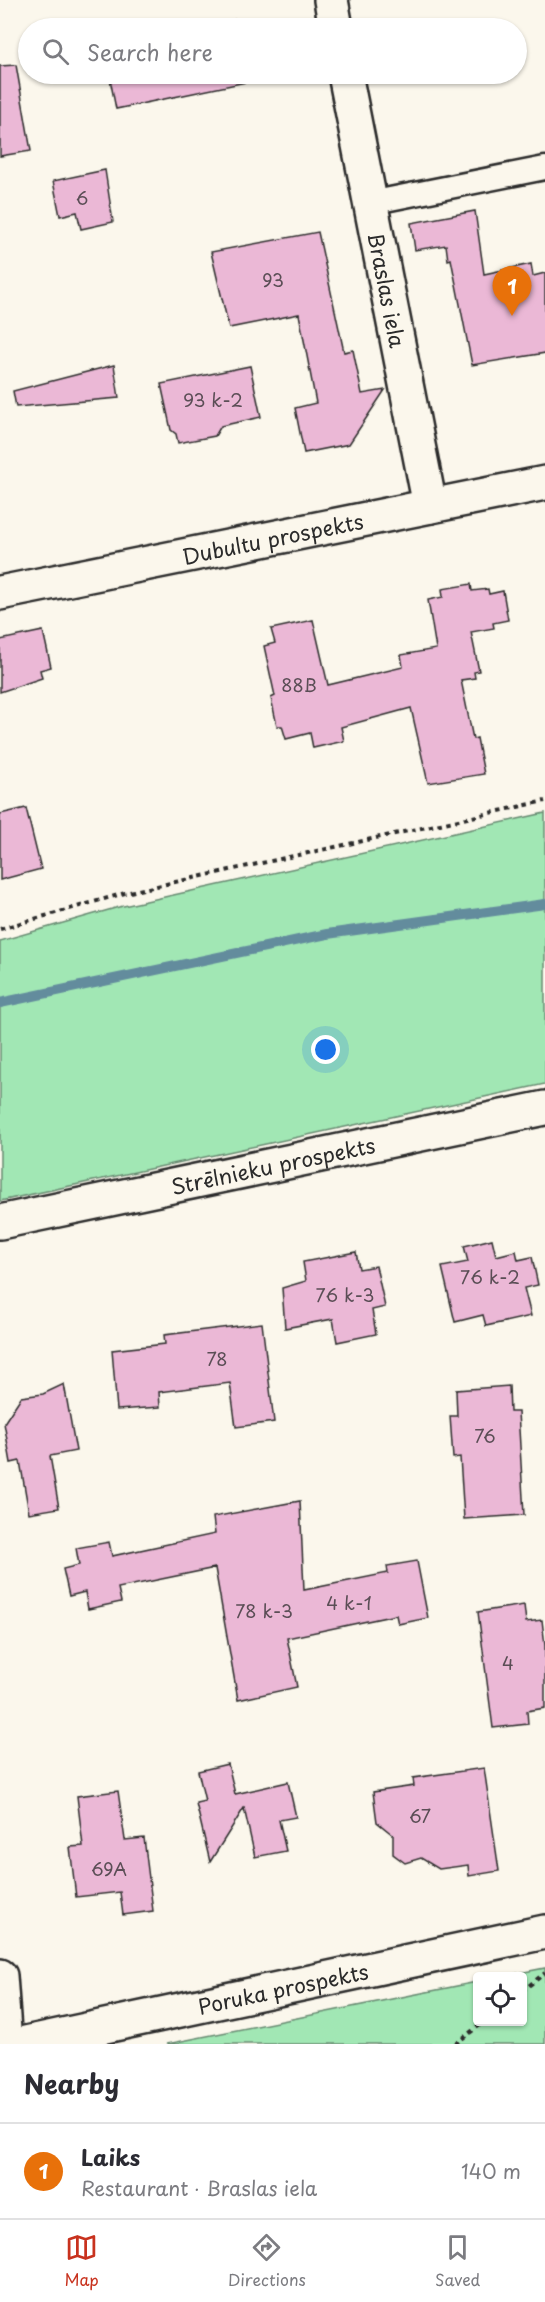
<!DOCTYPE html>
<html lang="en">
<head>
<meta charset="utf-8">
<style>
	:root { --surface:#fff; --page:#f7f7f7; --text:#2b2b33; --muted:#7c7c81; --line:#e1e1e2; --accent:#c8321e }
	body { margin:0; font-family:"Playpen Sans",sans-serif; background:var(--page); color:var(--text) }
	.controls { position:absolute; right:18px; bottom:18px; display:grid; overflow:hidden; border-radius:6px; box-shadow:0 2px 4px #0004 }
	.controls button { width:54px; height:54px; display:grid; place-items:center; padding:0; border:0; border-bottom:2px solid var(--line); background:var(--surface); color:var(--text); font:30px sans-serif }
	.you { position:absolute; left:326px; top:1050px; width:21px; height:21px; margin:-15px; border:4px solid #fff; border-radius:50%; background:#1a73e8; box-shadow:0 0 0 9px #1a73e833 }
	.badge { display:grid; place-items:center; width:39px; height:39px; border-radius:50%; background:var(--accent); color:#fff; font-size:20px; font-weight:700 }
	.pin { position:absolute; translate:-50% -50px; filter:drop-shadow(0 2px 3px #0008) }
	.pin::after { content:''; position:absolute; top:32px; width:21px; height:18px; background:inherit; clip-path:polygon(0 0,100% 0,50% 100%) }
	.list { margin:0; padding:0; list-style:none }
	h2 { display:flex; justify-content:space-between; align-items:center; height:78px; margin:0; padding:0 24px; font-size:26px }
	h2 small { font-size:20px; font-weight:400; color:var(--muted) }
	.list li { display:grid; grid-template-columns:39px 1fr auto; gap:18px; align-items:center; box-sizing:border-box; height:96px; padding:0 24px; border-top:2px solid var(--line) }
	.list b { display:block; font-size:22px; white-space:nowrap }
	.list p { margin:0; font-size:20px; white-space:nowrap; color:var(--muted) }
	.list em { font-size:20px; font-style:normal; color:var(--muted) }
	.icon { flex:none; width:33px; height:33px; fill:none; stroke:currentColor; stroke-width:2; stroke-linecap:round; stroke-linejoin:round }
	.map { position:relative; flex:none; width:545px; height:2044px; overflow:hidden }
	.search { position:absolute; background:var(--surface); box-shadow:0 2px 4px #0004; left:18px; right:18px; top:18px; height:66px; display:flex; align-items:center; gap:15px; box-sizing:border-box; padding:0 21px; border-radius:33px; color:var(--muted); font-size:22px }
	.sheet { height:174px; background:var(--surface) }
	nav { display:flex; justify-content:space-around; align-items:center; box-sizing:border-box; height:84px; border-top:2px solid var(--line); background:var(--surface); font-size:16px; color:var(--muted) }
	nav a { display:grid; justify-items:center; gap:3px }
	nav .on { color:var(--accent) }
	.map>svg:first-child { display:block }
	.green { fill:#a1e7b4; stroke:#668970; stroke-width:1.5 }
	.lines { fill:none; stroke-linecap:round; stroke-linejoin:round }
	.stream { stroke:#638c9d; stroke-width:10 }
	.building { fill:#ebb8d6; stroke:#2b2b2b; stroke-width:1.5 }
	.lane-casing { stroke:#2b2b2b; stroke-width:27 }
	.street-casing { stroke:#2b2b2b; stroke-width:38 }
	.primary-casing { stroke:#2b2b2b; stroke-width:38 }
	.path { stroke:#2b2b2b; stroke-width:4; stroke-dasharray:4.5 4.5; stroke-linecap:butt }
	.lane { stroke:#fbf7ec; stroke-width:22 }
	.street { stroke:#fbf7ec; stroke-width:33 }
	.primary { stroke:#fbf7ec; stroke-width:33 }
	.labels { text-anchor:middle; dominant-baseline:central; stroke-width:5; stroke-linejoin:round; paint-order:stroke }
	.number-label { font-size:18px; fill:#5b4e56 }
	.street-label { font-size:21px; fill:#2b2b2b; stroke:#fbf7ec }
</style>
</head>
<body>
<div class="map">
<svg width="545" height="2044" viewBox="0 0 545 2044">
	<rect width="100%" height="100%" fill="#fbf7ec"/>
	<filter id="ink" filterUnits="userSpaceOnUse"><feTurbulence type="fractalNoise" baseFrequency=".0167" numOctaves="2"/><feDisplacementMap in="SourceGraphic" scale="12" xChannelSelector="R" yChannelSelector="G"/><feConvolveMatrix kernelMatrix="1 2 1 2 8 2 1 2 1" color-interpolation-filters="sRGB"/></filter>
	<g filter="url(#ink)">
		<g class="green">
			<path d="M545,813V1084L0,1201V941L119,907Z"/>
			<path d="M545,1968V2044H167L477,1982L478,2022H522V1976H504Z"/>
		</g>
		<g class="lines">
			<path class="stream" d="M0,1003L327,934L545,904"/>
		</g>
		<g class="building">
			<path d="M238,19L240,28H193Z"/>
			<path d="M16,65L31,151L0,156V66Z"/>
			<path d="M109,74H249L251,81L116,109Z"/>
			<path d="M105,170L113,222L81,229L77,212L60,216L53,181Z"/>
			<path d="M475,211L484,274L531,264L533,276L545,273V353L472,365L451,259L448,260L446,245L415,250L411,223Z"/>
			<path d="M318,232L344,352L353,350L362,394L385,390L349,444L304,453L295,408L316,403L299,314L229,328L211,252Z"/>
			<path d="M114,365L119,398L16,407L13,391Z"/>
			<path d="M250,366L261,417L221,426L215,436L178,443L176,434L171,430L161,384Z"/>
			<path d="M471,584L472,591L488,589L489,594L503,591L508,620L493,623L494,628L471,632L479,671L474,672L475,678L461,680L473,739L477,738L484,774L428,783L411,708L341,727L344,741L313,748L310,733L286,739L282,726H277L271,698L275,696L264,646L275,643L271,629L313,620L328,685L403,667L401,655L436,649L428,600L443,597L442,589Z"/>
			<path d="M43,631L51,667L40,670L42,678L0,692V640Z"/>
			<path d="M26,808L41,869L0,880V814Z"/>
			<path d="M492,1239L496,1256L516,1251L518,1260L532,1257L538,1285L524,1288L531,1316L486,1326L483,1315L455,1322L442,1267L468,1262L464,1246Z"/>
			<path d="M356,1252L359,1269L376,1266L385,1307L372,1310L376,1334L337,1342L333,1319L285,1328L282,1288L306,1281L303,1262Z"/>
			<path d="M262,1323L274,1422L236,1427L230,1383L159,1392L160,1407L117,1410L112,1350L165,1344L164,1335Z"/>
			<path d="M64,1384L76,1451L50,1456L59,1508L29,1513L20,1461L11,1463L4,1423L21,1397L43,1394Z"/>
			<path d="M509,1386L510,1412H518L524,1515L464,1519L460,1457L453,1458L450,1416H457L456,1390Z"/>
			<path d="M300,1501L304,1590L388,1573L387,1566L417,1561L428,1618L398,1624L396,1615L287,1638L297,1687L238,1700L215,1568L118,1588L121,1602L88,1609L85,1592L69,1596L63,1569L79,1565L76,1548L109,1542L112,1556L215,1534L213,1517Z"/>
			<path d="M524,1605L526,1622L542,1620L545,1646V1708L527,1711L528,1724L493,1728L478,1612Z"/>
			<path d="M228,1764L235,1794L288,1782L296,1817L279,1820L286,1851L255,1857L244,1808L210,1862L196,1803L205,1801L198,1771Z"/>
			<path d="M484,1768L499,1871L469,1876L468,1865L439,1869L421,1858L405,1863L393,1854V1835L377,1822L373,1792L414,1786L413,1778Z"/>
			<path d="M118,1791L125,1840L144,1838L153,1911L123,1915L120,1892L76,1897L70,1847L83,1846L77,1796Z"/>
		</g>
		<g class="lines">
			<defs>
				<path id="lane" d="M370,203L545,168"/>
				<g id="street">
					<path d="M331,0L336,28"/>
					<path id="s1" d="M345,74L430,506"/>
					<path d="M0,1976L5,2044"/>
					<path id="s2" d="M21,2044L545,1932"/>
				</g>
				<g id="primary">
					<path id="s3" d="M0,593L545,483"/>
					<path id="s4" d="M0,1222L545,1108"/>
				</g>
			</defs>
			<use href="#lane" class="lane-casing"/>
			<use href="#street" class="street-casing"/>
			<use href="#primary" class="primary-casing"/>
			<g class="path">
				<path d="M0,929L125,893L545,801"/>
				<path d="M522,1991L545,1973"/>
				<path d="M455,2044L484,2022"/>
			</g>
			<use href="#lane" class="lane"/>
			<use href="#street" class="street"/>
			<use href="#primary" class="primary"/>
		</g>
	</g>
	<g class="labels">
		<g class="number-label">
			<text x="82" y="197">6</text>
			<text x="273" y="279">93</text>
			<text x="213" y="399">93 k-2</text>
			<text x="299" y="684">88B</text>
			<text x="490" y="1276">76 k-2</text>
			<text x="345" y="1294">76 k-3</text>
			<text x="217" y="1358">78</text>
			<text x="485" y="1435">76</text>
			<text x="349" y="1602">4 k-1</text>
			<text x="264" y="1610">78 k-3</text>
			<text x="508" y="1662">4</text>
			<text x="420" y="1815">67</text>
			<text x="109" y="1868">69A</text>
		</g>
		<g class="street-label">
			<text stroke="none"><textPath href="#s1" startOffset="220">Braslas iela</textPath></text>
			<text stroke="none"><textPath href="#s3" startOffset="278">Dubultu prospekts</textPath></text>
			<text stroke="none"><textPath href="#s4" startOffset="279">Strēlnieku prospekts</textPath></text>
			<text stroke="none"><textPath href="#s2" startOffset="268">Poruka prospekts</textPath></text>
		</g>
	</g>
</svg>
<div class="controls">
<button><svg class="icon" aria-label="locate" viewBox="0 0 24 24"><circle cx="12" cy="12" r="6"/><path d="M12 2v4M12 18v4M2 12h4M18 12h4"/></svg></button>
</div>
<div class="you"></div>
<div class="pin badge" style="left:512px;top:316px;background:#e8710a">1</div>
<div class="search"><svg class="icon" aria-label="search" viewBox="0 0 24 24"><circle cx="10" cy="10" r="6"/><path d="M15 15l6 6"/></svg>Search here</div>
</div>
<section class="sheet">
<h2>Nearby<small></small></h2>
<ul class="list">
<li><span class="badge" style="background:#e8710a">1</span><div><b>Laiks</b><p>Restaurant · Braslas iela</p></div><em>140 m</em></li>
</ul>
</section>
<nav>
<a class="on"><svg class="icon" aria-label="map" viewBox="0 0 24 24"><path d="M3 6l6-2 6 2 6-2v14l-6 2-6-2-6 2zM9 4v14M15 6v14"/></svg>Map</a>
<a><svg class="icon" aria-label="directions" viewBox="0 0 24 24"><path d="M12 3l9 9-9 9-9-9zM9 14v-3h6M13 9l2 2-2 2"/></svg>Directions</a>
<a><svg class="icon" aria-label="saved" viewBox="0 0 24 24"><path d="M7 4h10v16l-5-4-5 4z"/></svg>Saved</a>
</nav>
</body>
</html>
